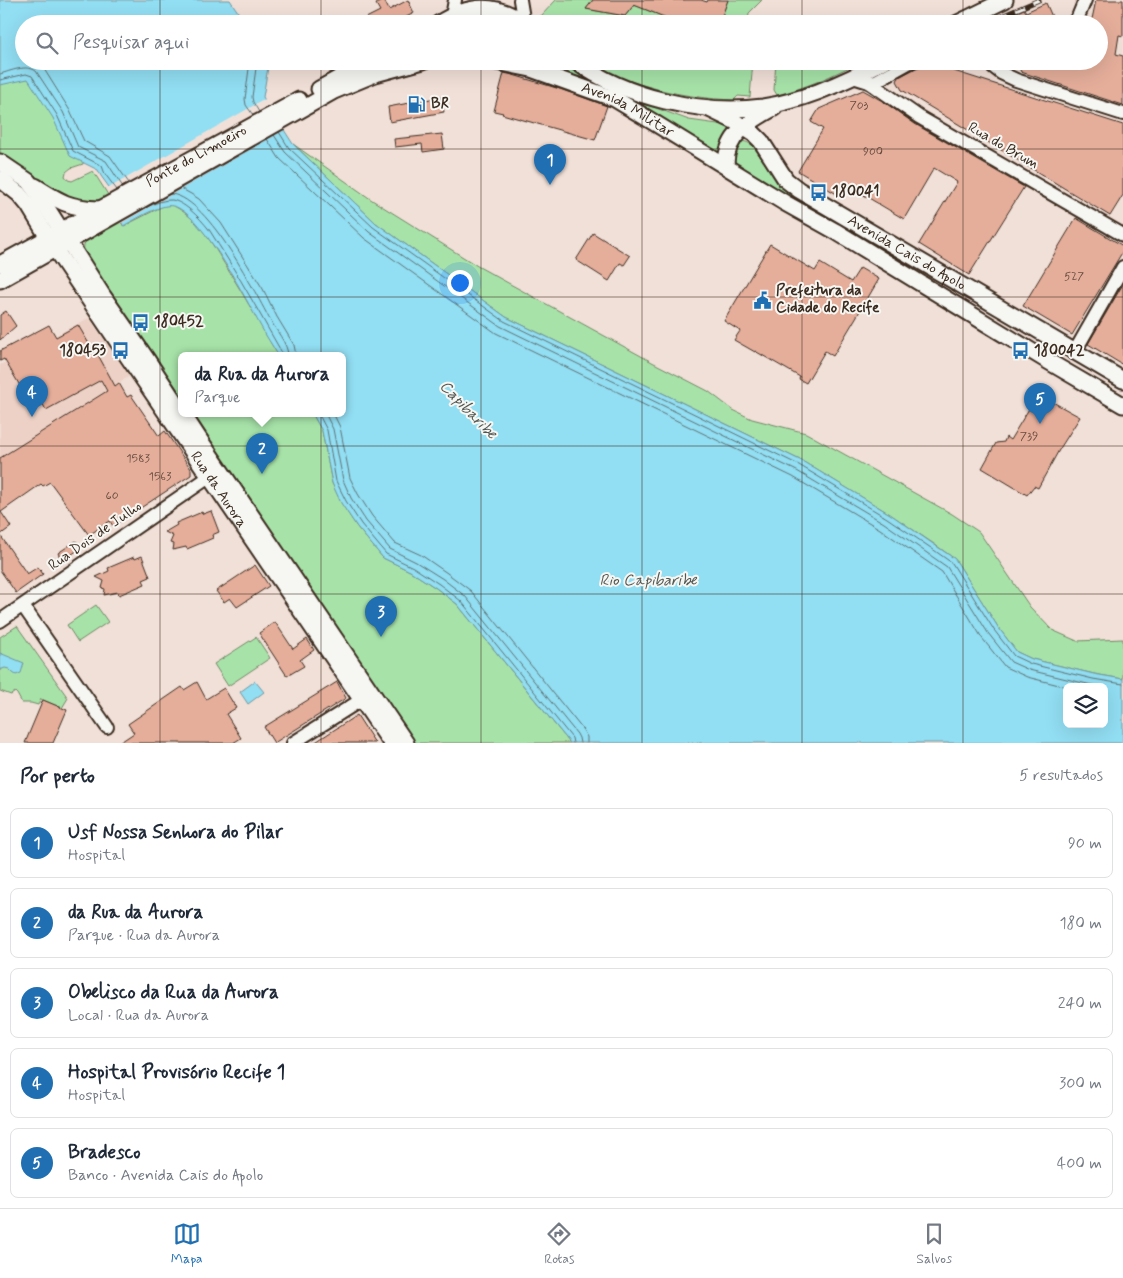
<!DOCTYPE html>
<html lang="pt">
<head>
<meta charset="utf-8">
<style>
	:root { --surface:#fff; --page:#f6f6f7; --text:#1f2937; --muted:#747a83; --line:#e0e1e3; --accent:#1f6fb2 }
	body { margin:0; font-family:Mynerve,sans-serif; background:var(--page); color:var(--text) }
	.controls { position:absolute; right:15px; bottom:15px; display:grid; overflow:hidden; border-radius:8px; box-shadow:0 5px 20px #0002 }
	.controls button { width:45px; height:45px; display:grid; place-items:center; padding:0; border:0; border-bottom:1px solid var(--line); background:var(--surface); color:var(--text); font:25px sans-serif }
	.you { position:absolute; left:459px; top:282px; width:18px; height:18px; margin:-12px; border:4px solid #fff; border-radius:50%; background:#1a73e8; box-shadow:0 0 0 8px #1a73e833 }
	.badge { display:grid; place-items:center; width:32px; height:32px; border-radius:50%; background:var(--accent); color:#fff; font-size:16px; font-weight:700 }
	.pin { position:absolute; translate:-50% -41px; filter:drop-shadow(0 1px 2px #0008) }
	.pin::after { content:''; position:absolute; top:26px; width:18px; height:15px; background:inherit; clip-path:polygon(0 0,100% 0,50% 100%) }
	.popup { position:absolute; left:178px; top:352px; width:168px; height:65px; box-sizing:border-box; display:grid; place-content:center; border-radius:8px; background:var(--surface); filter:drop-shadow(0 1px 4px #0005); font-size:16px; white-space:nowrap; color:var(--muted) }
	.popup b { font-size:19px; color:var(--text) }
	.popup::after { content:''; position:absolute; left:50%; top:100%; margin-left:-10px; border:10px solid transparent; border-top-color:var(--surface) }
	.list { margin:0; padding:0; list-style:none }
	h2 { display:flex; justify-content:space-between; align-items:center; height:65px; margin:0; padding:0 20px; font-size:21px }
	h2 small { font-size:16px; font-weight:400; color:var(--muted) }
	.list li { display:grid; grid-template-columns:32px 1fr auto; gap:15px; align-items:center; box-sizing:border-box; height:70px; margin:0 10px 10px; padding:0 10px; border:1px solid var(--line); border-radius:8px }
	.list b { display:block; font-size:19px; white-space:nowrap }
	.list p { margin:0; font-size:16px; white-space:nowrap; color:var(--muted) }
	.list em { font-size:16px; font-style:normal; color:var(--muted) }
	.icon { flex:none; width:28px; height:28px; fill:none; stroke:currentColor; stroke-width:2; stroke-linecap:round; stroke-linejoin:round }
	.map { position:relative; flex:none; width:1123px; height:743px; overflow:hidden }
	.search { position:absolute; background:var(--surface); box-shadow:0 5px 20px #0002; left:15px; right:15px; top:15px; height:55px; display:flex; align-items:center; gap:12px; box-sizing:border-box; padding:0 18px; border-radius:28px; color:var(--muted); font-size:19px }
	.sheet { height:465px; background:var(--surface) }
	nav { display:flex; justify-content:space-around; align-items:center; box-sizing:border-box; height:70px; border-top:1px solid var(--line); background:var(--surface); font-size:14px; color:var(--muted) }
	nav a { display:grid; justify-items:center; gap:2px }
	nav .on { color:var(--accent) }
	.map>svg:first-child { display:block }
	.built { fill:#edd1c6 }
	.green { fill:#a7e3a9; stroke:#718664 }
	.water { fill:#92def3; stroke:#6f969e; fill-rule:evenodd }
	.pier { fill:#f1e0d8 }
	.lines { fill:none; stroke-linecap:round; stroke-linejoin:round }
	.shore { stroke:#5e7273; stroke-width:1 }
	.building { fill:#e5ae9b; stroke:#3b2a1e }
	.minor-casing { stroke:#3b2a1e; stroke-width:16 }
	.major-casing { stroke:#3b2a1e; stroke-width:19 }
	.minor { stroke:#f6f6f2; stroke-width:12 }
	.major { stroke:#f6f6f2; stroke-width:15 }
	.rail-casing { stroke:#3b2a1e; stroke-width:5 }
	.rail { stroke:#f6f6f2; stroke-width:3; stroke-dasharray:9; stroke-linecap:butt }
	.grid { fill:none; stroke:#3b2a1e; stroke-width:1; stroke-opacity:0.55 }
	.labels { text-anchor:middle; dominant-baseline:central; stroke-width:4; stroke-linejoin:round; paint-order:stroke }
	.number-label { font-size:12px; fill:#664b3d }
	.poi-label { font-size:15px; font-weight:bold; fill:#3b2a1e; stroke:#f6f6f2; text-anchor:start }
	.street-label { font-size:15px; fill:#3b2a1e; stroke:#f6f6f2 }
	.water-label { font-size:16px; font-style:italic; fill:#515753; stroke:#f6f6f2 }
</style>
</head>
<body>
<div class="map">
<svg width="1123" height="743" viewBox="0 0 1123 743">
	<rect width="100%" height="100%" fill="#f1e0d8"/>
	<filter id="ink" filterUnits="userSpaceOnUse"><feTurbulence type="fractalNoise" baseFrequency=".02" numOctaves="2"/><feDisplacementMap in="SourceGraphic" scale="10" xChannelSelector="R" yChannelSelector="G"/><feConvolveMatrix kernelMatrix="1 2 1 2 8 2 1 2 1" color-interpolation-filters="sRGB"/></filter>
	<g filter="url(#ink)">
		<path class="built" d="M89,318L130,376L0,458V365Z"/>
		<g class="green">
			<path d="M556,0H593L586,9L625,16L634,5L682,24H540L537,17L541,16Z"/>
			<path d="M728,0H762L749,13L748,24H724L720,21Z"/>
			<path d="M526,61H560L573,69L589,77L653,107L689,120L725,125L729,129L730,134L721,153L719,155L620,92L607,86Z"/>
			<path d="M585,61H720L730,68L731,61H753L750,97L738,96L734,100C682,98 632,86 585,61Z"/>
			<path d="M776,61H857L855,64C830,77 805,88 777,95L774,90Z"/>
			<path d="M0,73L29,74L84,160L83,164L71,168L66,172L65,176L68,180L72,181L93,171L110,198L92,206L71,203L0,156Z"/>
			<path d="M740,141C745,141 750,143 754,147L777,181L804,199L852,228L848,233L737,166L733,160L732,152Z"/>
			<path d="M293,144L372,200L479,267L652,362L708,391L733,410L752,419L806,433L952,514L979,532L1030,607L1052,630L1077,641L1123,639V679L1094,674L1032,659L1017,652L998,627L955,559L934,544L890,514L802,461L506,317L376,223Z"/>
			<path d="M172,205C199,218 212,244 227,268C245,297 261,326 278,355H182V401L83,254L84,245L85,239L118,220L124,226L163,206Z"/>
			<path d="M190,413H312L322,431L332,483L342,504L357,527L383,558L410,571L436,588L457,604L570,743H415L207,437Z"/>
			<path d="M96,605L108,622L78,642L67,625Z"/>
			<path d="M17,626L68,698L62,708L41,699L38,705L31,703H22L17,694L15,692L11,695L0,691V637Z"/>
			<path d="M256,637L270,658L228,686L214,664Z"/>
		</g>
		<g class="water">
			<path d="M0,0H230L246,24H24V61H269L263,97L293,144L376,223L506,317L802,461L890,514L955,559L998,627L1017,652L1032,659L1094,674L1123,679V743H570L457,604L436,588L410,571L383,558L357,527L341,503L335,490L332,483L322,431L312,413H342V355H278C272,345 266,336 260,325C246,299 201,212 173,206C161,203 135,220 123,226L114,194L101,176L98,170L70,156L53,118L28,79L0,85ZM1067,687H1104V724H1067Z"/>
			<path d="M0,653L24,663L21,673L16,675L13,673L9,669L5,668L0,670Z"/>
			<path d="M255,681L264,692L248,704L240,692Z"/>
		</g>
		<path class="pier" d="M267,98L286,129L120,224L112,195L107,189Z"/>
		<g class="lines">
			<g class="shore">
				<path d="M34,61L40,64L44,69L69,109L84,141L110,156L129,183"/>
				<path d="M250,61L245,99L246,105L253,115"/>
				<path d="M257,61L252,97L253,102L259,112"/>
				<path d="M0,74C11,71 26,64 36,71L63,112L78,147L106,161L123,187"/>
				<path d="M0,80L26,74L32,76L57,115L73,151L102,166L105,174L117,190"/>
				<path d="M279,132L289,148L373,227L504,321L799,465L887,518L931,548L952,563L994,630L1014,656L1031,664L1093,679L1123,684"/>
				<path d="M274,135L285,152L369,232L500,326L797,471L884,523L947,567L988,633L1011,662L1029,670L1100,687"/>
				<path d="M267,139L279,158L364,238L496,333L793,477L880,529L942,572L982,638L1005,667L1027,677L1067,687"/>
				<path d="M180,188L191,194L199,199L221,223L263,289L277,317L294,345L296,355"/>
				<path d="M169,194C205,193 254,290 269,318C275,329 288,344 288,355"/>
				<path d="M129,217C141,211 158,199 172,200C185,202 203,221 210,231C216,240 221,249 227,258C246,288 263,320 281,351L282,355"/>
				<path d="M318,413L327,430L336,481L346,501L361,524L386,554L413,567L439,584L461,601L572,738L573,743"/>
				<path d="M325,413L333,429L343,480L351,498L366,521L390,549L416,562L443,579L465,596L577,734L579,738L580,743"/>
				<path d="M333,413L340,427L350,478L358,494L372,516L395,543L421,555L447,573L471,591L583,730L587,737V743"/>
			</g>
		</g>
		<g class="building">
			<path d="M384,0L389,10L408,0L414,13L393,24H354L380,11L376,4Z"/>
			<path d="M593,0H701L707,2L708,0H728L719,24H682L634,5L625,16L586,9Z"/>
			<path d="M1096,0H1123V36L1119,35L1116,54L1123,56V105L1021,72L1019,68L1023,61H1099V24H1091Z"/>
			<path d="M1046,3L1053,19L1043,24H997L1014,16L1013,14L1024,9L1026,12Z"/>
			<path d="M926,64H932L1123,125V195L1110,216L902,90L897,81L899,77L916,68Z"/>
			<path d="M504,73L513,75L560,89L607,106L595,140L502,114L503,113L494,111Z"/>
			<path d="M863,90L884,102L915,124L1024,187L969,275L919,244L957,182L934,168L904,219L847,185L840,196L798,171L823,129L811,122L819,109Z"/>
			<path d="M441,97L444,112L390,122L388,107Z"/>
			<path d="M442,134L444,149L423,152L422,144L395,147L394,139Z"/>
			<path d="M1076,218L1123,246V251L1072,335L1023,306Z"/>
			<path d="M593,233L630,256L624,265L620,263L609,281L576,260Z"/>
			<path d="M770,244L815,271L820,263L851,282L860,268L879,279L833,356L825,351L806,383L799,379L800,377L755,351V352L734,340L740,331L724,321Z"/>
			<path d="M1123,284V365L1088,344Z"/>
			<path d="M6,311L16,326L0,340V315Z"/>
			<path d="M49,325L56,337L78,325L95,354L97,353L115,386L119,383L127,397L131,395L159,436L165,431L191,469V475L113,526L110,521L89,535L50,482L43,486L41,484L1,512L11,527L0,535L27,574L38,567L43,574L16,593L0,570V458L107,391L101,380L46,410L34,388L25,394L4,359L0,361V351Z"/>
			<path d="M1038,394L1080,417L1059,450L1038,488L1034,486L1027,495L982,468L996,443L1004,442L1006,437L1010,440Z"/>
			<path d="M211,511L219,532L212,535L213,538L187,549L186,547L173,550L174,544L170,543L173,536L165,532L177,525L176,523L202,512L203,514Z"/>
			<path d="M76,541L81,548L62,561L58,553Z"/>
			<path d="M142,556L150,577L143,580L145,584L119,595L118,592L104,595L105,589L102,588L104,581L96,577L109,571L108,568L134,557L135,559Z"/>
			<path d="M255,565L269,586L237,607L230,598L224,602L216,591Z"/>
			<path d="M275,622L293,649L307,639L314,650L300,660L304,666L287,676L259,633Z"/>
			<path d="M197,682L206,699L224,688L236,708L226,714L241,738L233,743H119L134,733L128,724L182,687L184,690Z"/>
			<path d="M337,682L346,698L274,743L264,727Z"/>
			<path d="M43,700L67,710L53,743H25Z"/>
			<path d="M357,715L375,743H314Z"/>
		</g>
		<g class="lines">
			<defs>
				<g id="minor">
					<path d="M520,0L524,24"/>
					<path d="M451,22L455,0"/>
					<path d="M1072,24L1078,17L1085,0"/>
					<path d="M985,61L987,62L1001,73L1016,80L1123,114"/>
					<path d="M853,77L869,82L919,117L1123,235"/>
					<path d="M869,82L876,81L912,61"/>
					<path d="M1074,353L1123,267"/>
					<path d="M23,606L107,727"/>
					<path d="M0,621L209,477"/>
					<path d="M293,743L361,700"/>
				</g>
				<g id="major">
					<path d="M438,24C469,4 495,2 526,24"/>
					<path d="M956,24L1005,0"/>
					<path id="s1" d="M492,61L531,69L615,99L645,117L785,203L835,231L1046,360L1123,405"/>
					<path d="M575,61C626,98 701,115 763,107C802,101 849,80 884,61"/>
					<path d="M319,89L370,61"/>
					<path id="s2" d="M707,108L734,121L754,134L761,141L786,180L799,190L1123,380"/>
					<path d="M0,162L28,181L40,197L103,296L148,361L202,443L406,743"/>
					<path d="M726,166C725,135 750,121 774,108"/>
					<path id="s3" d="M0,179L19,194L29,206L55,249L128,357L391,743"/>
					<path d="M35,186C60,202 69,208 99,209"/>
					<path id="s4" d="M0,264L299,100"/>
					<path d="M0,280L334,91L375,74L423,61"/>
				</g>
			</defs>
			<use href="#minor" class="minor-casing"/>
			<use href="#major" class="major-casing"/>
			<use href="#minor" class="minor"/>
			<use href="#major" class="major"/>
			<defs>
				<path id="rail" d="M983,24L1039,0"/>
			</defs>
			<use href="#rail" class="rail-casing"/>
			<use href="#rail" class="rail"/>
		</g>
	</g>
	<path class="grid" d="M160,0V24M321,0V24M481,0V24M642,0V24M802,0V24M963,0V24M160,61V743M321,61V743M481,61V743M642,61V743M802,61V743M963,61V743M0,149H1123M0,297H1123M0,446H1123M0,594H1123"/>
	<defs>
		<symbol id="fuel-bare" viewBox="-9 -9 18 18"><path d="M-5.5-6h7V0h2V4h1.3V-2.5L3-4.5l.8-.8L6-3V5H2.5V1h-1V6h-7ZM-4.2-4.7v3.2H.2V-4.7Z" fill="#1f6fb2" stroke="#f6f6f2" stroke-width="2.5" paint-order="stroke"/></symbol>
		<symbol id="bus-bare" viewBox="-9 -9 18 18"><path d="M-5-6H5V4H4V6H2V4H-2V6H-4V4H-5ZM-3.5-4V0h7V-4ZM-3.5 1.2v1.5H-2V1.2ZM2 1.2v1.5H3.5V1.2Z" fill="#1f6fb2" stroke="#f6f6f2" stroke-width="2.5" paint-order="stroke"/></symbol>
		<symbol id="civic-bare" viewBox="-9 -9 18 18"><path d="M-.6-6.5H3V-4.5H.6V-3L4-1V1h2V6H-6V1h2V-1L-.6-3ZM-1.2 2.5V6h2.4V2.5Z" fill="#1f6fb2" stroke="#f6f6f2" stroke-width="2.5" paint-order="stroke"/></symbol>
	</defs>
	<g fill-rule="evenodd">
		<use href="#fuel-bare" x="404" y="92" width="25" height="25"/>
		<use href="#bus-bare" x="806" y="180" width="25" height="25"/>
		<use href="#civic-bare" x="750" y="288" width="25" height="25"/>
		<use href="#bus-bare" x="128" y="310" width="25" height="25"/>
		<use href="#bus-bare" x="108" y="338" width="25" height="25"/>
		<use href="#bus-bare" x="1008" y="338" width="25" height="25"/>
	</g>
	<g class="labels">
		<g class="number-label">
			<text x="859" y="106">703</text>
			<text x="873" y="152">900</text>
			<text x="1074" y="277">527</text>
			<text x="1029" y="437">739</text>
			<text x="138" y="459">1583</text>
			<text x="160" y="477">1563</text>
			<text x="112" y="496">60</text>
		</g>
		<g class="poi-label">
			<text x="431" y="104">BR</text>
			<text x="832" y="192">180041</text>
			<text x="776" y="291">Prefeitura da<tspan x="776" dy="17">Cidade do Recife</tspan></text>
			<text x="154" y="322">180452</text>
			<text x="106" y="351" text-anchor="end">180453</text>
			<text x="1034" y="351">180042</text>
		</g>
		<g class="street-label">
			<text stroke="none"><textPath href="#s1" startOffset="145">Avenida Militar</textPath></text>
			<text transform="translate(1003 146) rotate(30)">Rua do Brum</text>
			<text stroke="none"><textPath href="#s4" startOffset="224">Ponte do Limoeiro</textPath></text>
			<text stroke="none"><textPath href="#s2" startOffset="251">Avenida Cais do Apolo</textPath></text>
			<text stroke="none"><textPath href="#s3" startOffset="381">Rua da Aurora</textPath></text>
			<text transform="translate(95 536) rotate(-35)">Rua Dois de Julho</text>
		</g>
		<g class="water-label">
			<text transform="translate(468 410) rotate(46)">Capibaribe</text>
			<text x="648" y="580">Rio Capibaribe</text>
		</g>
	</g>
</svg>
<div class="controls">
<button><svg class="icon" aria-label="layers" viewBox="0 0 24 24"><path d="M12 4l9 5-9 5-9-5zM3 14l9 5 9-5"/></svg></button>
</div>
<div class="you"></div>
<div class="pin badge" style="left:550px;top:185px">1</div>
<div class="pin badge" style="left:262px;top:474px">2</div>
<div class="popup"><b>da Rua da Aurora</b>Parque</div>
<div class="pin badge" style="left:381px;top:637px">3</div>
<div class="pin badge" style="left:32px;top:417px">4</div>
<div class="pin badge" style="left:1040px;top:424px">5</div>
<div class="search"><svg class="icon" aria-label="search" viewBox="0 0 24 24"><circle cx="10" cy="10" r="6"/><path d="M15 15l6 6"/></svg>Pesquisar aqui</div>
</div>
<section class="sheet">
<h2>Por perto<small>5 resultados</small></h2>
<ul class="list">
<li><span class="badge">1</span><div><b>Usf Nossa Senhora do Pilar</b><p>Hospital</p></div><em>90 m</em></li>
<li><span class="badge">2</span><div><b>da Rua da Aurora</b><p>Parque · Rua da Aurora</p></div><em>180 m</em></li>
<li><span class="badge">3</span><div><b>Obelisco da Rua da Aurora</b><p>Local · Rua da Aurora</p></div><em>240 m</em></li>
<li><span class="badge">4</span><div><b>Hospital Provisório Recife 1</b><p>Hospital</p></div><em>300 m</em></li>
<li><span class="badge">5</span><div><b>Bradesco</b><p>Banco · Avenida Cais do Apolo</p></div><em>400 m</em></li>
</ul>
</section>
<nav>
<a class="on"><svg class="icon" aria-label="map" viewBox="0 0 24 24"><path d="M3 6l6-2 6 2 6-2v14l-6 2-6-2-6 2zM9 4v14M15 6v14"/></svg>Mapa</a>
<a><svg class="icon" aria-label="directions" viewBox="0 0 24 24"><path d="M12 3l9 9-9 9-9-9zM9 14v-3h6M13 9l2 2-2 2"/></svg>Rotas</a>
<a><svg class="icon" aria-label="saved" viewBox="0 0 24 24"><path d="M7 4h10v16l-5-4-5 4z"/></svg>Salvos</a>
</nav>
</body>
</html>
